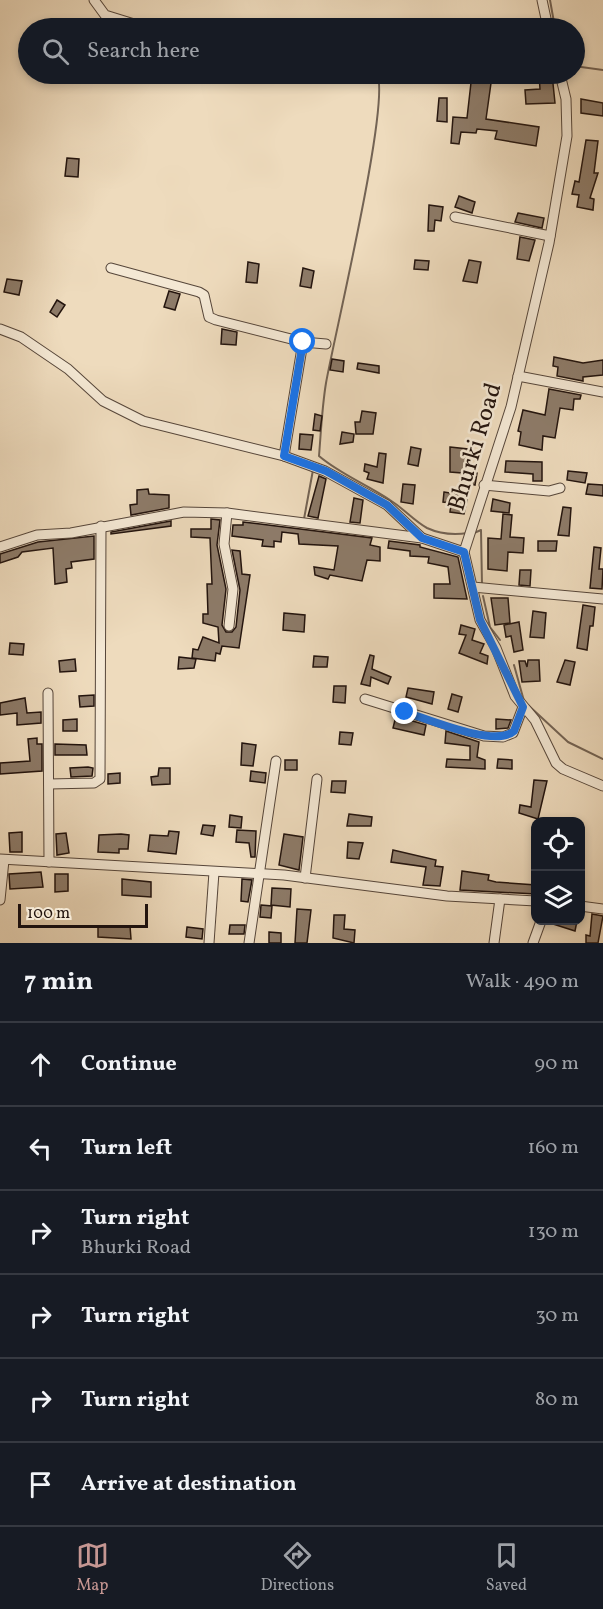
<!DOCTYPE html>
<html lang="en">
<head>
<meta charset="utf-8">
<style>
	:root { --surface:#171b24; --page:#20242c; --text:#f1f3f6; --muted:#9ea1a6; --line:#363941; --accent:#c59692 }
	body { margin:0; font-family:Vollkorn,serif; background:var(--page); color:var(--text) }
	.controls { position:absolute; right:18px; bottom:18px; display:grid; overflow:hidden; border-radius:12px; box-shadow:0 3px 9px #0003 }
	.controls button { width:54px; height:54px; display:grid; place-items:center; padding:0; border:0; border-bottom:2px solid var(--line); background:var(--surface); color:var(--text); font:30px sans-serif }
	.scale { position:absolute; left:18px; bottom:15px; width:130px; box-sizing:border-box; padding-left:6px; border:3px solid #23140e; border-top:0; font-size:16px; line-height:21px; white-space:nowrap; color:#23140e; -webkit-text-stroke:4px #f4e8d4; paint-order:stroke }
	.stop { position:absolute; width:18px; height:18px; margin:-14px; border:4px solid #1a73e8; border-radius:50%; background:#fff }
	.stop.end { background:#1a73e8; border-color:#fff; box-shadow:0 2px 6px #0008 }
	.list { margin:0; padding:0; list-style:none }
	h2 { display:flex; justify-content:space-between; align-items:center; height:78px; margin:0; padding:0 24px; font-size:26px }
	h2 small { font-size:20px; font-weight:400; color:var(--muted) }
	.list li { display:grid; grid-template-columns:39px 1fr auto; gap:18px; align-items:center; box-sizing:border-box; height:84px; padding:0 24px; border-top:2px solid var(--line) }
	.list b { display:block; font-size:22px; white-space:nowrap }
	.list p { margin:0; font-size:20px; white-space:nowrap; color:var(--muted) }
	.list em { font-size:20px; font-style:normal; color:var(--muted) }
	.icon { flex:none; width:33px; height:33px; fill:none; stroke:currentColor; stroke-width:2; stroke-linecap:round; stroke-linejoin:round }
	.map { position:relative; flex:none; width:603px; height:943px; overflow:hidden }
	.search { position:absolute; background:var(--surface); box-shadow:0 3px 9px #0003; left:18px; right:18px; top:18px; height:66px; display:flex; align-items:center; gap:15px; box-sizing:border-box; padding:0 21px; border-radius:33px; color:var(--muted); font-size:22px }
	.sheet { height:582px; background:var(--surface) }
	nav { display:flex; justify-content:space-around; align-items:center; box-sizing:border-box; height:84px; border-top:2px solid var(--line); background:var(--surface); font-size:16px; color:var(--muted) }
	nav a { display:grid; justify-items:center; gap:3px }
	nav .on { color:var(--accent) }
	.map>svg:first-child { display:block }
	.lines { fill:none; stroke-linecap:round; stroke-linejoin:round }
	.stream { stroke:#736354; stroke-width:2 }
	.building { fill:#8d7b69; stroke:#23140e; stroke-width:1.5 }
	.minor-casing { stroke:#56463a; stroke-width:11 }
	.minor { stroke:#f4e8d4; stroke-width:9 }
	.route { stroke:#1a73e8; stroke-width:8 }
	.labels { text-anchor:middle; dominant-baseline:central; stroke-width:5; stroke-linejoin:round; paint-order:stroke }
	.street-label { font-size:24px; fill:#23140e; stroke:#f4e8d4 }
</style>
</head>
<body>
<div class="map">
<svg width="603" height="943" viewBox="0 0 603 943">
	<rect width="100%" height="100%" fill="#eedbbd"/>
	<filter id="stains"><feTurbulence type="fractalNoise" baseFrequency=".00333" numOctaves="4"/><feColorMatrix values="0 0 0 0 .2 0 0 0 0 .09 0 0 0 0 .02 0 0 0 .5 -.17"/></filter>
	<radialGradient id="worn" r=".72"><stop offset=".6" stop-color="#630" stop-opacity="0"/><stop offset="1" stop-color="#630" stop-opacity=".3"/></radialGradient>
	<g class="lines">
		<g class="stream">
			<path d="M550,0L555,28"/>
			<path d="M574,66L603,70"/>
			<path d="M284,74L299,76L328,74"/>
			<path d="M377,74C391,101 334,337 326,383C322,407 321,432 319,456C340,474 366,484 390,500C403,508 414,521 427,528C440,534 455,535 468,533"/>
			<path d="M304,519L313,470"/>
			<path d="M474,533L481,530L482,585"/>
			<path d="M483,596L490,627L500,640"/>
			<path d="M514,665L524,701"/>
			<path d="M528,705L568,742L603,759"/>
		</g>
	</g>
	<g class="building">
		<path d="M472,74L492,76L486,119L539,127L536,146L495,139L497,131L477,129L476,133L461,132L459,144L451,143L453,117L467,118Z"/>
		<path d="M539,74H552L555,103L526,104L525,90L540,89Z"/>
		<path d="M439,98H447V122L437,121Z"/>
		<path d="M581,99L603,103V116L581,113Z"/>
		<path d="M586,140L598,141L594,173H598L590,198L594,199L593,210L577,207L579,195L572,194L575,181L579,182Z"/>
		<path d="M67,158L79,159L78,177L65,176Z"/>
		<path d="M459,196L475,202L472,213L455,207Z"/>
		<path d="M429,205L443,207L441,221L435,220L434,231H428Z"/>
		<path d="M518,213L544,218L542,228L515,222Z"/>
		<path d="M520,237L535,240L529,261L517,259Z"/>
		<path d="M415,260L429,261L428,270L414,269Z"/>
		<path d="M469,260L481,262L477,283L463,281Z"/>
		<path d="M248,262L259,264L257,283L246,282Z"/>
		<path d="M303,268L314,271L311,288L300,286Z"/>
		<path d="M7,279L22,281L19,295L4,292Z"/>
		<path d="M169,291L180,294L175,310L164,307Z"/>
		<path d="M57,300L65,305L57,317L50,312Z"/>
		<path d="M222,329L237,332L236,345L221,344Z"/>
		<path d="M554,357L583,363L603,360V375L583,377V381L557,376L558,367L553,366Z"/>
		<path d="M332,359L344,361L343,372L330,370Z"/>
		<path d="M358,363L379,366V373L357,369Z"/>
		<path d="M549,389L581,395L580,399H574L573,410L560,408L555,438L543,436L542,450L519,445L521,432L518,431L523,410L545,415Z"/>
		<path d="M362,411L376,413L373,434H356L355,422H360Z"/>
		<path d="M315,414L322,416L320,431L313,430Z"/>
		<path d="M342,432L354,434L353,442L340,444Z"/>
		<path d="M300,434L313,435L311,450L299,449Z"/>
		<path d="M411,447L421,449L418,466L408,464Z"/>
		<path d="M450,447L468,449L466,471L477,473L475,485L460,481L462,473L450,472Z"/>
		<path d="M379,453L386,454L383,483L367,479L369,473L364,471L365,464L377,467Z"/>
		<path d="M506,461L542,462V481H533V474L505,472Z"/>
		<path d="M568,471L587,473L585,483L567,480Z"/>
		<path d="M319,476L326,479L318,518L308,516Z"/>
		<path d="M403,484L415,485L413,504L401,502Z"/>
		<path d="M588,484L603,485V496L586,494Z"/>
		<path d="M148,489L149,494L169,495V508L131,515L130,505L137,504V490Z"/>
		<path d="M444,492L468,496L464,514L450,512L451,503L443,502Z"/>
		<path d="M354,498L363,500L360,523L350,522Z"/>
		<path d="M493,499L510,503L509,513L491,511Z"/>
		<path d="M563,507L571,508L569,536L558,535Z"/>
		<path d="M503,514L512,515L510,537L524,538L523,553L508,552L507,571L488,569V538L501,539Z"/>
		<path d="M211,519L220,520L217,545L226,589L222,625L226,632H232L236,627L240,590L232,550L240,551L242,574L250,575L239,648L222,646L220,654L216,653L215,661L192,658L193,649L198,650L203,637L219,643L218,627L203,623V614H208L207,584H212L210,538L191,537V529H211Z"/>
		<path d="M171,521V526L111,534V532Z"/>
		<path d="M243,522L372,538L370,545L380,547V561L367,560L362,581L330,575L328,579L315,575L314,567L334,570L338,546L299,544L298,534L282,532L281,542L274,541V547L262,546L263,540L232,536L233,525H243Z"/>
		<path d="M94,536V559L71,562L72,568L66,569L67,582L55,584L53,548L22,552L18,557L0,563V554L38,542Z"/>
		<path d="M389,541L420,545V547L458,557L467,599L434,598V584H450L448,567L428,563L429,557L410,556V551L388,548Z"/>
		<path d="M538,541H557L556,551H538Z"/>
		<path d="M594,547L601,548L599,569H603L602,589L590,588Z"/>
		<path d="M520,570H531L530,586L519,585Z"/>
		<path d="M491,598H508L510,623L495,625Z"/>
		<path d="M583,605L595,607L593,626H590L587,650L577,648Z"/>
		<path d="M533,611L546,613L544,638L530,637Z"/>
		<path d="M284,613L305,615L304,632L283,630Z"/>
		<path d="M519,622L523,650L514,652L511,636L506,637L504,625Z"/>
		<path d="M461,625L475,629L472,640L484,644L480,653L488,656L487,664L459,653L466,635L459,634Z"/>
		<path d="M10,643L24,644L23,655L9,654Z"/>
		<path d="M370,655L374,656L372,669L391,677L388,684L371,677L370,686L361,684Z"/>
		<path d="M314,656L328,657L327,667H313Z"/>
		<path d="M179,657L196,659L194,668L178,669Z"/>
		<path d="M75,659L76,671L60,672L59,661Z"/>
		<path d="M528,660H539L540,681L522,682L519,661H525L527,667Z"/>
		<path d="M565,660L575,662L570,685L557,682Z"/>
		<path d="M334,686H346L345,703L333,702Z"/>
		<path d="M408,688L434,692L432,704L406,697Z"/>
		<path d="M452,694L462,697L458,712L448,709Z"/>
		<path d="M94,695V706L80,707L79,696Z"/>
		<path d="M25,698L27,713L41,712V723L17,725V713L0,715V703Z"/>
		<path d="M396,716L426,725L424,735L393,728Z"/>
		<path d="M77,719V731H63V720Z"/>
		<path d="M496,719L511,720L508,728L496,729Z"/>
		<path d="M446,731L479,742L477,757L485,760V769L446,767L447,759L470,760V746L445,743Z"/>
		<path d="M340,732L353,733L351,745L339,744Z"/>
		<path d="M37,738V744H42V771L0,774V763L30,761L28,739Z"/>
		<path d="M242,743L256,745L253,766L241,765Z"/>
		<path d="M55,744L86,745L87,755H55Z"/>
		<path d="M498,759L512,760V769L497,768Z"/>
		<rect x="285" y="760" width="12" height="10"/>
		<path d="M88,767L93,768L92,776L71,777L70,768Z"/>
		<path d="M159,768H170V784L152,785L151,777L158,776Z"/>
		<path d="M251,771L266,773L265,783L250,781Z"/>
		<path d="M120,773V783L108,784V774Z"/>
		<path d="M534,780L547,781L538,819L519,813L520,805L531,807Z"/>
		<path d="M332,781H346L345,793L331,792Z"/>
		<path d="M349,814L372,817L371,826H347Z"/>
		<path d="M230,815L242,817L241,828L229,827Z"/>
		<path d="M203,825L215,826L213,836L201,834Z"/>
		<path d="M237,830L256,831L255,857H251L249,843L236,842Z"/>
		<path d="M169,831L179,832L176,854L148,851L150,835L168,836Z"/>
		<path d="M22,832V852H10L9,833Z"/>
		<path d="M66,833L69,853L57,855L56,834Z"/>
		<path d="M121,834L129,835L128,849H119V853L98,852L99,835Z"/>
		<path d="M284,834L303,837L299,870L279,865Z"/>
		<path d="M348,842L363,843L359,859L347,858Z"/>
		<path d="M393,850L436,860L435,866L443,867L440,886L423,885L426,867L391,862Z"/>
		<path d="M462,871L489,875L488,880L496,882L536,885V894L460,890Z"/>
		<path d="M41,872L43,887L10,889L9,874Z"/>
		<path d="M55,874H68V891L55,892Z"/>
		<path d="M122,879L151,882V897L122,895Z"/>
		<path d="M242,879L252,880L248,902L241,901Z"/>
		<path d="M272,888L291,889L290,907L271,905Z"/>
		<path d="M261,905L272,906L271,918L260,917Z"/>
		<path d="M297,909L311,910L307,943H295Z"/>
		<path d="M592,914L603,916L598,943H586V935L590,936Z"/>
		<path d="M334,915H345L344,929L355,930L354,943L333,938Z"/>
		<path d="M551,921H577L575,931L550,923Z"/>
		<path d="M230,925H245L244,934H229Z"/>
		<path d="M118,926H130L131,939L98,937V927Z"/>
		<path d="M187,927L203,929L202,939L186,937Z"/>
		<path d="M269,932L281,933V943H269Z"/>
	</g>
	<g class="lines">
		<defs>
			<g id="minor">
				<path d="M94,0L105,15L147,28"/>
				<path d="M542,0L548,28"/>
				<path d="M560,74L566,99L567,136L549,243L511,407L464,552L480,620L496,648L515,696L535,720L556,763L563,769L603,786"/>
				<path d="M455,217L550,236"/>
				<path d="M111,268L199,292L204,295L209,317L216,320L303,342L326,344"/>
				<path d="M0,329L21,337L68,369L103,401L143,421L284,456L325,471L387,505L422,538"/>
				<path d="M518,376L603,392"/>
				<path d="M284,456L303,342"/>
				<path d="M484,485L549,491L560,488"/>
				<path d="M227,513L224,544L233,589L229,626"/>
				<path d="M0,547L37,535L71,533L184,512L227,513L422,538L464,552"/>
				<path d="M473,587L603,599"/>
				<path d="M48,693L49,862"/>
				<path d="M365,699L484,736L503,737L513,733L523,707"/>
				<path d="M49,784L94,783L100,779L101,526"/>
				<path d="M0,859L284,875L447,896L536,901"/>
				<path d="M305,878L317,779"/>
				<path d="M0,900L4,860"/>
				<path d="M580,906L603,909"/>
				<path d="M209,943L214,872"/>
				<path d="M249,943L276,761"/>
				<path d="M494,943L500,899"/>
				<path d="M533,943L541,921"/>
			</g>
		</defs>
		<use href="#minor" class="minor-casing"/>
		<use href="#minor" class="minor"/>
	</g>
	<g class="lines">
		<path class="route" d="M303,342L284,456L326,471L387,505L422,538L464,552L480,620L523,707L514,731C495,748 428,719 405,712"/>
	</g>
	<g class="labels">
		<g class="street-label">
			<text transform="translate(476 447) rotate(-73)">Bhurki Road</text>
		</g>
	</g>
	<rect width="100%" height="100%" filter="url(#stains)"/>
	<rect width="100%" height="100%" fill="url(#worn)"/>
</svg>
<div class="controls">
<button><svg class="icon" aria-label="locate" viewBox="0 0 24 24"><circle cx="12" cy="12" r="6"/><path d="M12 2v4M12 18v4M2 12h4M18 12h4"/></svg></button>
<button><svg class="icon" aria-label="layers" viewBox="0 0 24 24"><path d="M12 4l9 5-9 5-9-5zM3 14l9 5 9-5"/></svg></button>
</div>
<div class="scale">100 m</div>
<div class="stop" style="left:303px;top:342px"></div>
<div class="stop end" style="left:405px;top:712px"></div>
<div class="search"><svg class="icon" aria-label="search" viewBox="0 0 24 24"><circle cx="10" cy="10" r="6"/><path d="M15 15l6 6"/></svg>Search here</div>
</div>
<section class="sheet">
<h2>7 min<small>Walk · 490 m</small></h2>
<ul class="list">
<li><svg class="icon" aria-label="ahead" viewBox="0 0 24 24"><path d="M12 20V5M6 11l6-6 6 6"/></svg><div><b>Continue</b></div><em>90 m</em></li>
<li><svg class="icon" aria-label="left" viewBox="0 0 24 24"><path d="M17 20v-9H6M10 6l-5 5 5 5"/></svg><div><b>Turn left</b></div><em>160 m</em></li>
<li><svg class="icon" aria-label="right" viewBox="0 0 24 24"><path d="M7 20v-9h11M14 6l5 5-5 5"/></svg><div><b>Turn right</b><p>Bhurki Road</p></div><em>130 m</em></li>
<li><svg class="icon" aria-label="right" viewBox="0 0 24 24"><path d="M7 20v-9h11M14 6l5 5-5 5"/></svg><div><b>Turn right</b></div><em>30 m</em></li>
<li><svg class="icon" aria-label="right" viewBox="0 0 24 24"><path d="M7 20v-9h11M14 6l5 5-5 5"/></svg><div><b>Turn right</b></div><em>80 m</em></li>
<li><svg class="icon" aria-label="arrive" viewBox="0 0 24 24"><path d="M6 21V4h12l-3 4 3 4H6"/></svg><div><b>Arrive at destination</b></div></li>
</ul>
</section>
<nav>
<a class="on"><svg class="icon" aria-label="map" viewBox="0 0 24 24"><path d="M3 6l6-2 6 2 6-2v14l-6 2-6-2-6 2zM9 4v14M15 6v14"/></svg>Map</a>
<a><svg class="icon" aria-label="directions" viewBox="0 0 24 24"><path d="M12 3l9 9-9 9-9-9zM9 14v-3h6M13 9l2 2-2 2"/></svg>Directions</a>
<a><svg class="icon" aria-label="saved" viewBox="0 0 24 24"><path d="M7 4h10v16l-5-4-5 4z"/></svg>Saved</a>
</nav>
</body>
</html>
